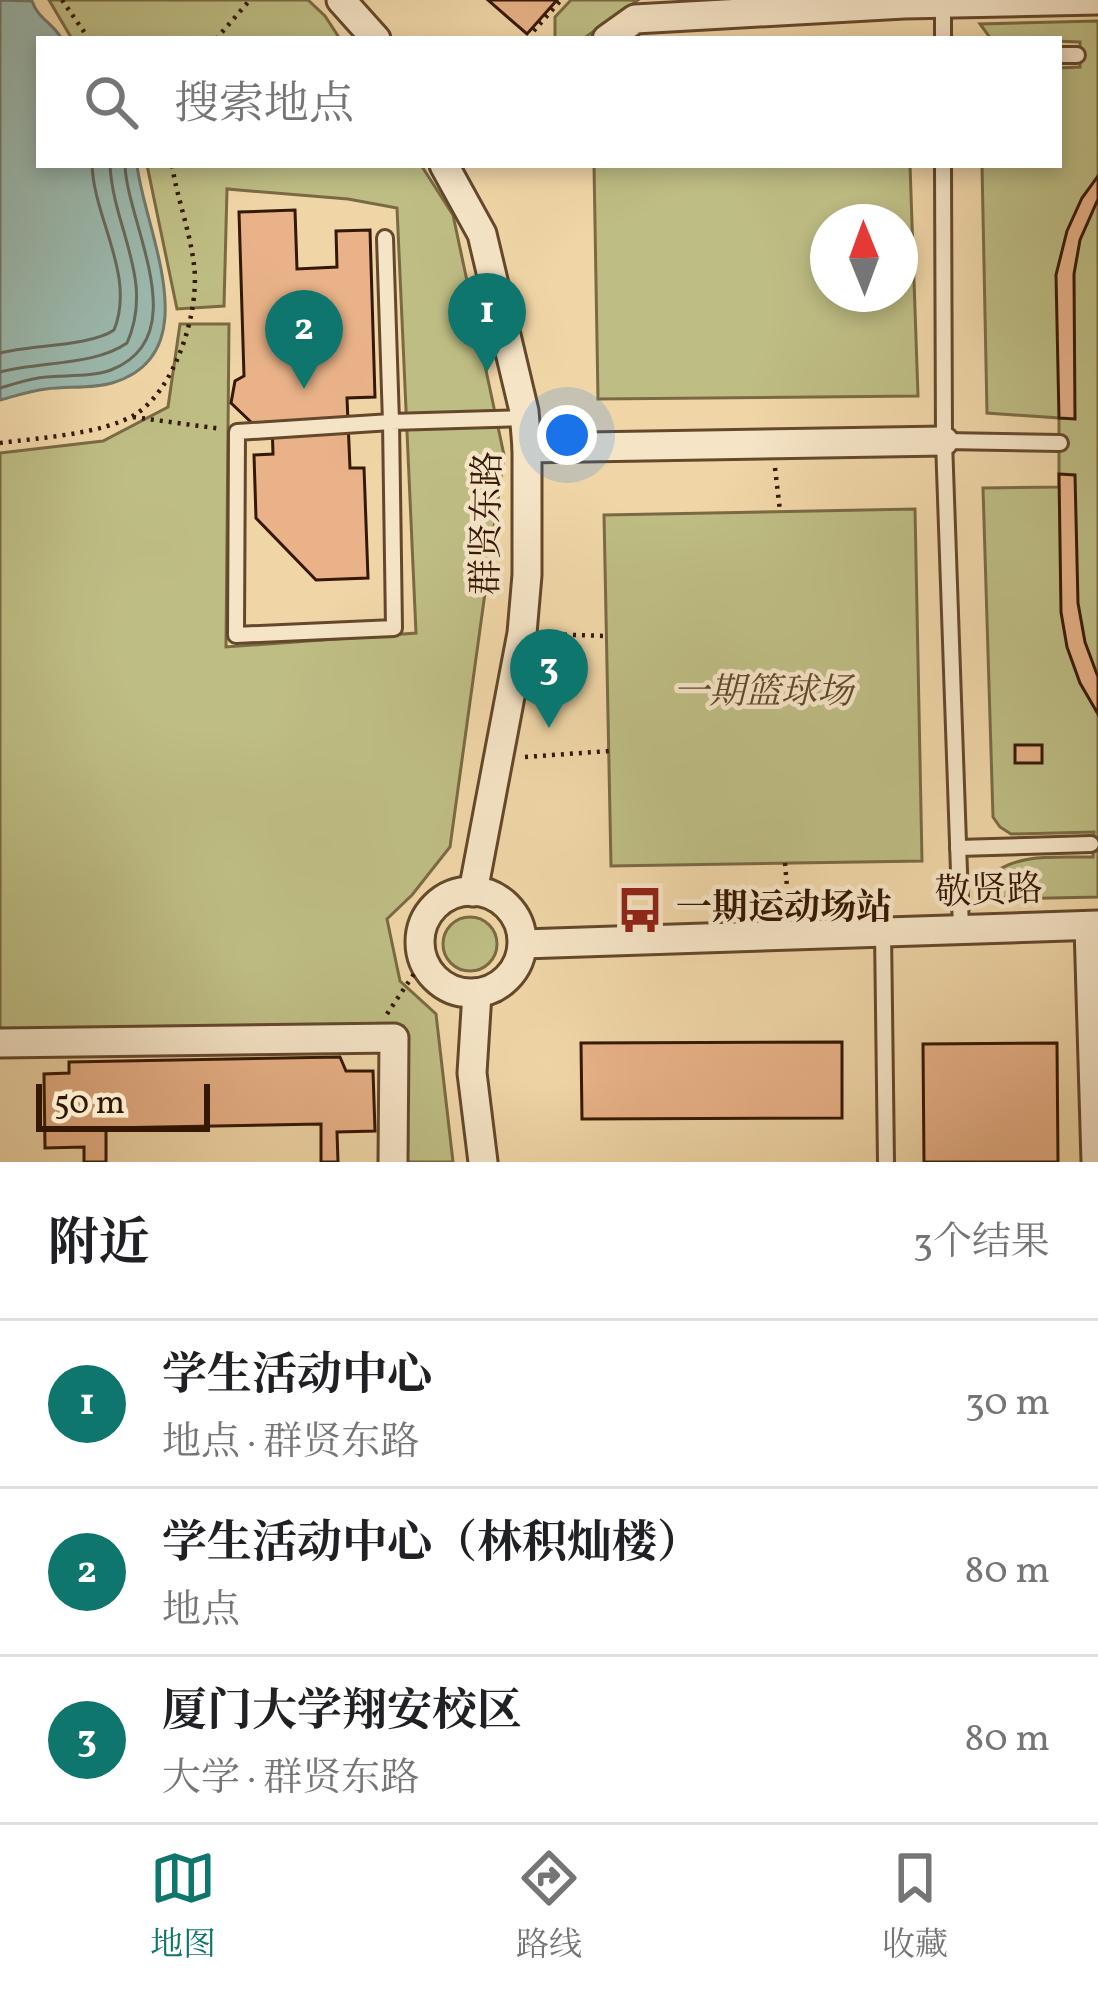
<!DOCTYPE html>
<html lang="zh">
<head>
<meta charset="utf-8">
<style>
	:root { --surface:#fff; --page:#f6f6f6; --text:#202124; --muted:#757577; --line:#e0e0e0; --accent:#0f766e }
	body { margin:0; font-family:Vollkorn,"Noto Serif SC",serif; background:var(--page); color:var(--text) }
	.compass { position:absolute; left:810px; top:204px; width:108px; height:108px; border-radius:50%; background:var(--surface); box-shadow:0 6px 18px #0003; rotate:359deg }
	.scale { position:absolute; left:36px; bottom:30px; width:174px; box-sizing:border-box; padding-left:12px; border:6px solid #351802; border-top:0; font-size:33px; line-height:42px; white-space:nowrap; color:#351802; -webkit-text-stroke:9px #f5e4c6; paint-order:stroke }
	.you { position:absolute; left:567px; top:435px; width:42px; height:42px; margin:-30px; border:9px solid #fff; border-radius:50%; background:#1a73e8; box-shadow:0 0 0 18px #1a73e833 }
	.badge { display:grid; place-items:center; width:78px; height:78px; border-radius:50%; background:var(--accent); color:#fff; font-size:39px; font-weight:700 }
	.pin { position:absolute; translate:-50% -99px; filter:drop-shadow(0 3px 6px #0008) }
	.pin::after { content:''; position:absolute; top:63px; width:42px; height:36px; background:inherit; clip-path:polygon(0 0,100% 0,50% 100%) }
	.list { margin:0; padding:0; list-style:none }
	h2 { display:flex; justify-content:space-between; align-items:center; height:156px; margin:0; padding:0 48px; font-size:51px }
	h2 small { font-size:39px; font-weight:400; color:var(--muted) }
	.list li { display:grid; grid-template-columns:78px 1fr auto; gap:36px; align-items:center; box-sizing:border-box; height:168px; padding:0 48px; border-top:3px solid var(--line) }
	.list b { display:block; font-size:45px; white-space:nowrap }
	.list p { margin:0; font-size:39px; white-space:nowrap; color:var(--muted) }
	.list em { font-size:39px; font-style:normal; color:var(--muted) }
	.icon { flex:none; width:66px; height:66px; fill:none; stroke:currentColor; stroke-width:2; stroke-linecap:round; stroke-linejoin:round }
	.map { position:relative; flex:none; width:1098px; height:1162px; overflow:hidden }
	.search { position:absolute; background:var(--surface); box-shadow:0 6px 18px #0003; left:36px; right:36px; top:36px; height:132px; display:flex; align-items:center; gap:30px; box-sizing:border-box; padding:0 42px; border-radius:0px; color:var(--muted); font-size:45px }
	.sheet { height:660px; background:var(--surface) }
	nav { display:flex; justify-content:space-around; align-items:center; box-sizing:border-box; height:168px; border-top:3px solid var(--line); background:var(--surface); font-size:33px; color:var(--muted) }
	nav a { display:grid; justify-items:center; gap:6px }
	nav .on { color:var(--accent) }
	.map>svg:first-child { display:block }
	.green { fill:#bebd84; stroke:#7a6a43; stroke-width:3; fill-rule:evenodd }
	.water { fill:#9bb8ad; stroke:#727869; stroke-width:3 }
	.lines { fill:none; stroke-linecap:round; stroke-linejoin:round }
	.shore { stroke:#686858; stroke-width:3 }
	.building { fill:#e9b288; stroke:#351802; stroke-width:3 }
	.lane-casing { stroke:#64482b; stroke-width:20 }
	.street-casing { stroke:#64482b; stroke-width:33 }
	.path { stroke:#351802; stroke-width:4.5; stroke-dasharray:3 6; stroke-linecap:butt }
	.lane { stroke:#f5e4c6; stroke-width:14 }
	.street { stroke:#f5e4c6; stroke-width:27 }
	.labels { text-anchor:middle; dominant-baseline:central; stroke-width:9; stroke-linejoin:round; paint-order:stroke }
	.street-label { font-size:36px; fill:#351802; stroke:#f5e4c6 }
	.park-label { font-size:36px; font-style:italic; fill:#5e4a29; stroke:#f5e4c6 }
	.poi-label { font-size:36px; font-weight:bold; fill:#351802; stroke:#f5e4c6; text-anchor:start }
</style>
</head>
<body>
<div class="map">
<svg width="1098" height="1162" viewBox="0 0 1098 1162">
	<rect width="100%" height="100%" fill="#f0d6a7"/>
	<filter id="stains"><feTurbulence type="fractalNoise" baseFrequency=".00167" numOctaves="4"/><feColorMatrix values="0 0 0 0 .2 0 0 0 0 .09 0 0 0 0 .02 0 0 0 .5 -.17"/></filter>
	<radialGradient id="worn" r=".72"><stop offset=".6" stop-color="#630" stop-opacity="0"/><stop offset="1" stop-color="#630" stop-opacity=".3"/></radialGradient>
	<g class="green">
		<path d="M49,0H308L325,16L340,39H72Z"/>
		<path d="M571,0H638L583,39H555V17Z"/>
		<path d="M1098,21V897L1006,899L994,894L991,875C1020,852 1058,858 1093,857L1094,832L1011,834L1000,827L993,817L983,488L1059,487V418L987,413L982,165H1059V68L1080,67V42L991,39L980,24Z"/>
		<path d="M147,165H421L453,215L504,455L450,847L412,895L387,919L400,981L436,1014L453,1162H406L403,1026L0,1031V453L103,441L168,407L180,324H229L226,647L416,633L397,208L348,199L227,189L224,306L177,309Z"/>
		<path d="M594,165H910L918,396L598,399ZM828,222H900V294H828Z"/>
		<path d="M915,509L922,861L611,866L604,515Z"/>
		<circle cx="470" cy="944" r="27"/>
	</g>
	<path class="water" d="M0,0L32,1C38,19 53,23 62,39H39V165H137C144,229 210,354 112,383C92,389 67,386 46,389C30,391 15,396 0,400Z"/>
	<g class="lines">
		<g class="shore">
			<path d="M0,353C31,345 91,346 114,330C136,276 94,219 92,165"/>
			<path d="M0,372C41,361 94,366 127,343C155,280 113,228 110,165"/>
			<path d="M0,388C15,384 30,378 46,377C66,375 92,377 111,370C196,337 127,224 125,165"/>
		</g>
	</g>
	<g class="building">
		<path d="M488,0H557L527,34Z"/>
		<path d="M1098,176V199L1080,240L1074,274L1075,419L1059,418L1056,275L1067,231L1082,198Z"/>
		<path d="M295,210L297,269L337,267L336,231L370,230L375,397L347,398L350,468H364L368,578L316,580L256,518L254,455L273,454L272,422L252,423L231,403L235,381L244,376L239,212Z"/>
		<path d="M1059,474L1075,475L1078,603L1085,642L1098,677V714L1080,683L1067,647L1061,612Z"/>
		<rect x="1015" y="745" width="27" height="18"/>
		<path d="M842,1042V1118L582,1119L581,1043Z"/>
		<path d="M1057,1043L1058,1162H924L923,1044Z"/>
		<path d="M340,1057L346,1071H373L375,1131L337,1132L338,1162H321V1124L106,1128V1162H84V1147L45,1148L44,1074L69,1073V1062Z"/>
	</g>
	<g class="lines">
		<defs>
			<g id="lane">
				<path d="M943,39V4"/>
				<path d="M1059,55H1077"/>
				<path d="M943,165L944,441L961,929"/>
				<path d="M385,238L391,422L237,432L236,635L394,628L391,422L525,418"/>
				<path d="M944,441L1060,443"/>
				<path d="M958,848L1091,844"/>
				<path d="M883,932L886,1162"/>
			</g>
			<g id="street">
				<path d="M341,0L376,39"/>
				<path d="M607,39L635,19L904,4L1098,0"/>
				<path d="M444,165L482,234L524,411L527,448V575L522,633L473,892"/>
				<path d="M527,448L944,441"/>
				<circle cx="471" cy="942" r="51"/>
				<path d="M1089,926L1096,1162"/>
				<path d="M523,944L1098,925"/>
				<path d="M477,993L472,1073L483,1162"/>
				<path d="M0,1043L394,1038L393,1162"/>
			</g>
		</defs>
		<use href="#lane" class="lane-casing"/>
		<use href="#street" class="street-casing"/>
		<g class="path">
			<path d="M62,0L89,39"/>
			<path d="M216,39L250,0"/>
			<path d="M531,39V34L561,0"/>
			<path d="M133,417L222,429"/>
			<path d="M0,443C38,438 104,434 136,414C176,388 200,310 194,265C190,231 177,198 172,165"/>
			<path d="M775,468L780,511"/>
			<path d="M546,634L606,636"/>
			<path d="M525,757L609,751"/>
			<path d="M785,863L789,911"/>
			<path d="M387,1014L424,959"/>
		</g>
		<use href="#lane" class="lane"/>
		<use href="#street" class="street"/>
	</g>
	<defs>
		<symbol id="bus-bare" viewBox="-9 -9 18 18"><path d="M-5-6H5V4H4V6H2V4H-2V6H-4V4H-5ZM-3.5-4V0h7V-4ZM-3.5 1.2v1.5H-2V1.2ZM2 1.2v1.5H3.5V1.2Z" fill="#8f2418" stroke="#f5e4c6" stroke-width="2.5" paint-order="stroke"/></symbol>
	</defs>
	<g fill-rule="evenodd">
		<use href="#bus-bare" x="607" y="877" width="66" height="66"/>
	</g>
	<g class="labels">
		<g class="street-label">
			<text transform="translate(489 523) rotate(-89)">群贤东路</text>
			<text transform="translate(989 893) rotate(-2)">敬贤路</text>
		</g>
		<g class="park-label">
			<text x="763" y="694">一期篮球场</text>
		</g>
		<g class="poi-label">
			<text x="676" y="910">一期运动场站</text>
		</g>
	</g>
	<rect width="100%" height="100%" filter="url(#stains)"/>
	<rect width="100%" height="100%" fill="url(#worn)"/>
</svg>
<svg class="compass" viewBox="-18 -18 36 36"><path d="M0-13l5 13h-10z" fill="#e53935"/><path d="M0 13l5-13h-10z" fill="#757577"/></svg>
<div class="scale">50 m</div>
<div class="you"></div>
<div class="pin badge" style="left:487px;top:372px">1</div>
<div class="pin badge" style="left:304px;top:389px">2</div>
<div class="pin badge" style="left:549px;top:728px">3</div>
<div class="search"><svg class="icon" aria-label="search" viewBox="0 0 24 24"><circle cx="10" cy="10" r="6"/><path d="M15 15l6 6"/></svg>搜索地点</div>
</div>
<section class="sheet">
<h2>附近<small>3个结果</small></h2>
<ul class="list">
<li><span class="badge">1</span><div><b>学生活动中心</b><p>地点 · 群贤东路</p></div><em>30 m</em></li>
<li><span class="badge">2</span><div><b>学生活动中心（林积灿楼）</b><p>地点</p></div><em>80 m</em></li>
<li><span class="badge">3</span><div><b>厦门大学翔安校区</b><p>大学 · 群贤东路</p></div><em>80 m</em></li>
</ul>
</section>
<nav>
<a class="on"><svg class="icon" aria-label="map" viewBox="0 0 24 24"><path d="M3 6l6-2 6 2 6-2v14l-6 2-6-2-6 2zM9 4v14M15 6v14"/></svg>地图</a>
<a><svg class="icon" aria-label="directions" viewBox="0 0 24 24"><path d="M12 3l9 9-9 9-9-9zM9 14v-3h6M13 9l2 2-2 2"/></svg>路线</a>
<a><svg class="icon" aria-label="saved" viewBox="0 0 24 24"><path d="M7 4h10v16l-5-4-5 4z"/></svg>收藏</a>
</nav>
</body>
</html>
